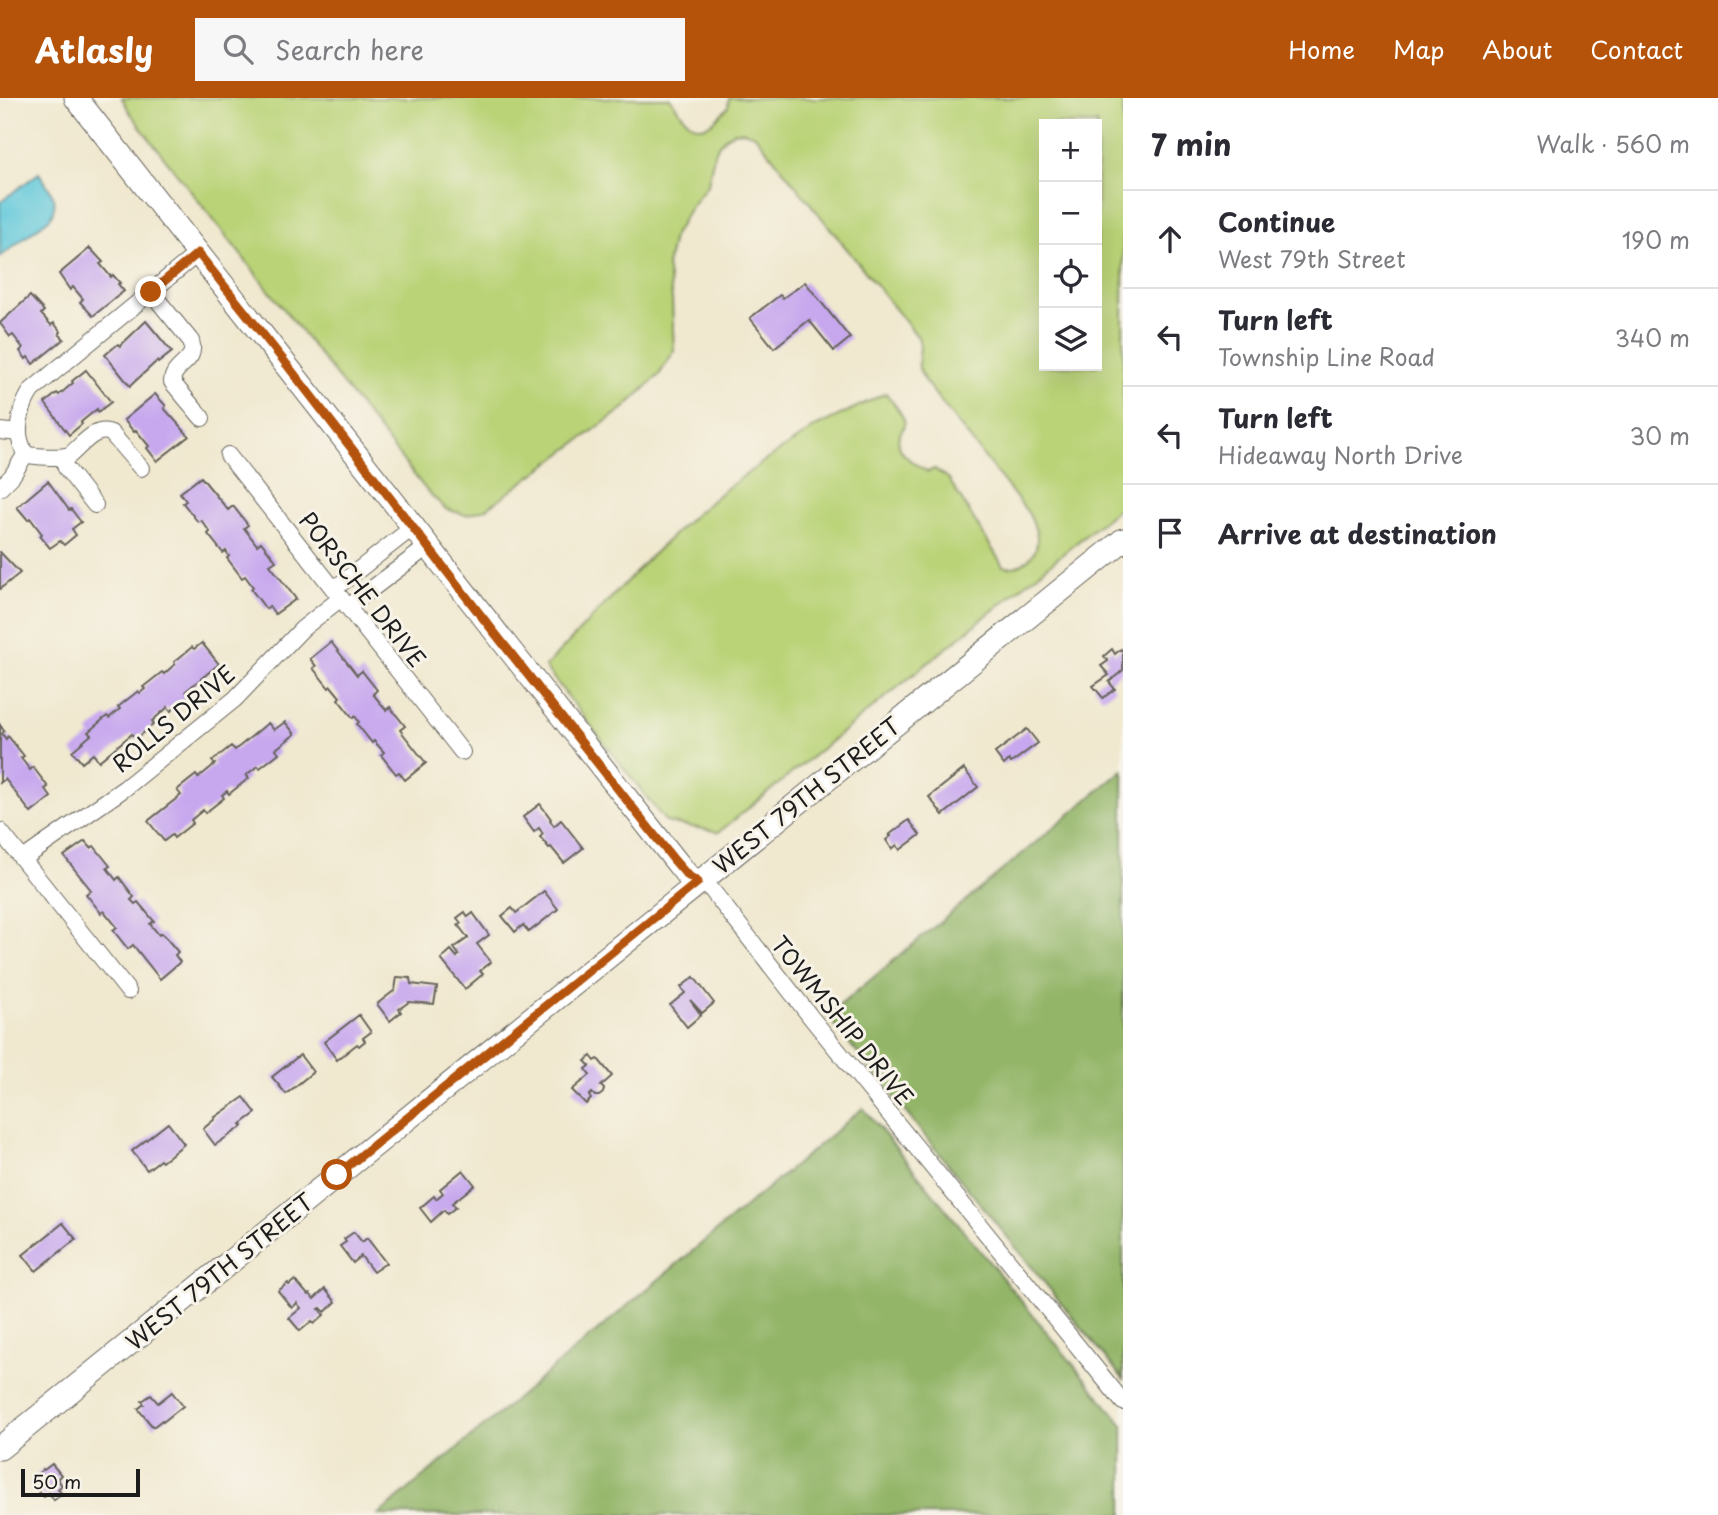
<!DOCTYPE html>
<html lang="en">
<head>
<meta charset="utf-8">
<style>
	:root { --surface:#fff; --page:#f7f7f7; --text:#2b2b33; --muted:#7c7c81; --line:#e1e1e2; --accent:#b45309 }
	body { margin:0; font-family:"Playpen Sans",sans-serif; background:var(--page); color:var(--text) }
	.controls { position:absolute; right:21px; top:21px; display:grid; overflow:hidden; border-radius:0px; box-shadow:0 7px 28px #0002 }
	.controls button { width:63px; height:63px; display:grid; place-items:center; padding:0; border:0; border-bottom:2px solid var(--line); background:var(--surface); color:var(--text); font:35px sans-serif }
	.scale { position:absolute; left:21px; bottom:18px; width:119px; box-sizing:border-box; padding-left:7px; border:4px solid #1c1c1c; border-top:0; font-size:19px; line-height:24px; white-space:nowrap; color:#1c1c1c; -webkit-text-stroke:5px #f7f3e8; paint-order:stroke }
	.stop { position:absolute; width:21px; height:21px; margin:-16px; border:5px solid #b45309; border-radius:50%; background:#fff }
	.stop.end { background:#b45309; border-color:#fff; box-shadow:0 2px 7px #0008 }
	.list { margin:0; padding:0; list-style:none }
	h2 { display:flex; justify-content:space-between; align-items:center; height:91px; margin:0; padding:0 28px; font-size:30px }
	h2 small { font-size:23px; font-weight:400; color:var(--muted) }
	.list li { display:grid; grid-template-columns:46px 1fr auto; gap:21px; align-items:center; box-sizing:border-box; height:98px; padding:0 28px; border-top:2px solid var(--line) }
	.list b { display:block; font-size:26px; white-space:nowrap }
	.list p { margin:0; font-size:23px; white-space:nowrap; color:var(--muted) }
	.list em { font-size:23px; font-style:normal; color:var(--muted) }
	.icon { flex:none; width:38px; height:38px; fill:none; stroke:currentColor; stroke-width:2; stroke-linecap:round; stroke-linejoin:round }
	.map { position:relative; flex:none; width:1123px; height:1417px; overflow:hidden }
	header { display:flex; align-items:center; gap:42px; box-sizing:border-box; height:98px; padding:0 35px; background:var(--accent); color:#fff }
	header strong { font-size:33px }
	nav { display:flex; gap:38px; margin-inline-start:auto; font-size:24px }
	.search { width:490px; height:63px; background:var(--page); display:flex; align-items:center; gap:18px; box-sizing:border-box; padding:0 24px; border-radius:0px; color:var(--muted); font-size:26px }
	main { display:flex }
	aside { flex:1; background:var(--surface) }
	.map>svg:first-child { display:block }
	.green { fill:#bad377; stroke:#6b784a; stroke-width:2; fill-rule:evenodd }
	.forest { fill:#93b568; stroke:#586842; stroke-width:2 }
	.water { fill:#5fc8da; stroke:#3e727b; stroke-width:2 }
	.building { fill:#c7a8ee }
	.lines { fill:none; stroke-linecap:round; stroke-linejoin:round }
	.minor-casing { stroke:#66635b; stroke-width:18 }
	.secondary-casing { stroke:#66635b; stroke-width:25 }
	.minor { stroke:#fff; stroke-width:16 }
	.secondary { stroke:#fff; stroke-width:23 }
	.route { stroke:#b45309; stroke-width:9 }
	.labels { text-anchor:middle; dominant-baseline:central; stroke-width:6; stroke-linejoin:round; paint-order:stroke }
	.street-label { font-size:23px; fill:#1c1c1c; stroke:#f7f3e8 }
</style>
</head>
<body>
<header>
<strong>Atlasly</strong>
<div class="search"><svg class="icon" aria-label="search" viewBox="0 0 24 24"><circle cx="10" cy="10" r="6"/><path d="M15 15l6 6"/></svg>Search here</div>
<nav><a>Home</a><a>Map</a><a>About</a><a>Contact</a></nav>
</header>
<main>
<div class="map">
<svg width="1123" height="1417" viewBox="0 0 1123 1417">
	<rect width="100%" height="100%" fill="#f7f3e8"/>
	<filter id="ink" filterUnits="userSpaceOnUse"><feTurbulence type="fractalNoise" baseFrequency=".0143" numOctaves="2"/><feDisplacementMap in="SourceGraphic" scale="14" xChannelSelector="R" yChannelSelector="G"/><feConvolveMatrix kernelMatrix="1 2 1 2 8 2 1 2 1" color-interpolation-filters="sRGB"/></filter>
	<filter id="wash" filterUnits="userSpaceOnUse"><feTurbulence type="fractalNoise" baseFrequency=".00686" numOctaves="4" result="noise"/><feDisplacementMap in="SourceGraphic" scale="28" xChannelSelector="R" yChannelSelector="G"/><feGaussianBlur stdDeviation="1.57" result="paint"/><feColorMatrix in="noise" values="0 0 0 0 0 0 0 0 0 0 0 0 0 0 0 0 0 1.4 0 .05"/><feComposite in="paint" operator="in"/></filter>
	<g filter="url(#wash)">
		<rect width="100%" height="100%" fill="#f0e8cf"/>
		<path class="green" d="M122,0H670C679,12 693,38 710,26C717,21 722,15 728,9L729,0H1123V407L719,734L666,724L545,569L649,460L690,421L723,393L763,364L817,328L886,295C891,303 901,313 904,322C906,329 901,332 899,338C894,355 916,367 928,374L934,371L948,380L1003,468C1015,473 1032,462 1036,450C1037,446 1037,442 1037,438C1036,430 1032,423 1029,416L927,286C924,280 920,276 919,269C917,258 923,249 918,239L755,37L743,33L734,34L726,39L719,46L714,57L708,86L689,111L673,139L667,168L672,200L674,253L659,277L624,310L486,411L466,417L446,411L427,393L145,35L129,13ZM1044,26H1097V268H1044Z"/>
		<g class="forest">
			<path d="M1123,672V1281L827,918Z"/>
			<path d="M863,1010L1123,1327V1417H378Z"/>
		</g>
		<path class="water" d="M39,75C49,91 61,101 50,120L0,159V104Z"/>
		<g id="blocks">
			<g class="building">
				<path d="M90,150L103,164L100,166L111,179L113,177L120,185L118,186L124,193L93,218L80,204L83,201L73,189L70,192L59,176Z"/>
				<path d="M805,184L850,240L834,253L809,222L774,250L750,220L780,197L783,200Z"/>
				<path d="M30,198L44,213L41,216L51,227L54,225L61,234L59,236L64,241L33,266L28,259L26,261L20,253L23,250L13,237L10,239L0,225Z"/>
				<path d="M146,223L172,254L158,265L157,263L130,288L105,257L118,246L120,248Z"/>
				<path d="M86,272L111,304L98,314L97,311L81,324L82,326L69,337L45,305L57,295L59,297L73,285L72,283Z"/>
				<path d="M155,296L166,308L164,310L189,338L157,363L147,350L149,348L136,332L134,334L124,322Z"/>
				<path d="M201,379L228,412L233,408L248,427L244,430L257,447L261,444L276,463L270,467L296,501L275,516L269,508L266,511L251,491L253,489L245,478L242,480L227,460L229,458L226,453L223,455L208,436L210,434L201,422L198,424L183,405L186,403L180,395Z"/>
				<path d="M48,383L69,412L71,411L81,424L72,431L76,437L64,447L60,443L50,450L40,438L42,436L30,420L28,422L17,409Z"/>
				<path d="M0,454L20,475L0,491Z"/>
				<path d="M331,544L357,577L362,573L377,592L373,596L386,612L390,609L405,628L400,632L426,665L405,682L399,674L396,676L381,657L384,654L374,643L372,645L357,626L359,624L355,618L353,620L338,601L340,599L331,588L329,590L313,570L316,568L310,561Z"/>
				<path d="M202,545L219,566L186,593L190,598L171,613L168,609L152,623L154,626L136,641L132,636L99,663L93,656L82,665L72,653L91,637L88,634L107,618L109,620L120,611L118,609L138,593L140,595L145,591L143,589L162,574L164,576L175,566L174,564L192,549L194,551Z"/>
				<path d="M1112,551L1115,556L1121,551L1123,554V572L1109,584L1115,591L1103,600L1093,588L1109,577L1101,568L1108,563L1104,558Z"/>
				<path d="M285,624L295,636L276,651L279,655L260,670L258,668L246,677L249,680L229,696L227,693L222,697L224,700L205,715L203,712L191,722L193,725L174,740L172,737L164,743L148,723L181,697L177,692L196,677L198,680L215,666L212,663L231,648L235,652L268,625L274,632Z"/>
				<path d="M0,627L4,633L2,636L6,641L8,638L24,658L21,660L30,672L33,669L48,689L45,691L51,699L31,715L5,681L0,685Z"/>
				<path d="M1027,631L1038,645L1011,665L1009,662L1004,667L995,655Z"/>
				<path d="M964,671L978,689L943,717L929,699Z"/>
				<path d="M540,706L551,721L550,722L554,728L561,722L583,750L564,765L551,749L549,750L540,739L543,736L539,730L534,734L523,719Z"/>
				<path d="M909,722L920,737L900,752L897,747L892,751L886,742L891,738L889,737Z"/>
				<path d="M85,743L91,750L94,748L110,768L107,770L116,782L119,779L134,799L131,802L135,806L138,804L154,823L150,826L159,837L162,835L178,854L175,857L180,864L160,881L133,847L128,851L113,832L117,829L104,813L101,815L86,796L91,792L64,758Z"/>
				<path d="M544,793L558,811L529,834L523,827L515,834L502,818L512,810L516,815Z"/>
				<path d="M465,814L468,819L473,815L489,837L477,846L491,864L480,873L483,876L465,891L441,861L451,852L457,859L459,857L454,850L468,840L458,827L461,825L457,820Z"/>
				<path d="M397,879L410,880L411,886L437,889L434,906L409,904L399,911L401,914L390,923L377,906L395,892Z"/>
				<path d="M694,879L714,905L702,915L690,902L701,917L687,929L670,907L685,895L681,889Z"/>
				<path d="M359,917L371,934L363,940L365,943L359,948L357,946L337,962L324,944Z"/>
				<path d="M300,957L313,974L286,996L272,979Z"/>
				<path d="M591,958L595,963L598,961L612,978L601,988L604,991L603,995L599,998H595L592,995L589,998L591,1001L586,1006L572,992L590,977L586,971L590,968L585,963Z"/>
				<path d="M244,999L256,1015L241,1026L243,1028L215,1047L203,1031L215,1021L214,1020Z"/>
				<path d="M168,1025L184,1046L162,1064L160,1062L147,1072L132,1053Z"/>
				<path d="M463,1072L475,1087L452,1105L456,1109L447,1116L444,1112L431,1124L420,1110L434,1098L436,1101L443,1095L440,1091Z"/>
				<path d="M63,1125L76,1141L36,1173L23,1157Z"/>
				<path d="M354,1134L362,1144L367,1140L386,1165L373,1174L361,1158L353,1165L340,1148L346,1144L344,1141Z"/>
				<path d="M295,1182L308,1197L310,1196L314,1201L325,1191L336,1204L325,1214L321,1210L319,1211L324,1217L314,1226L312,1223L300,1233L289,1220L301,1210L297,1205L292,1210L278,1193L288,1185L289,1187Z"/>
				<path d="M172,1294L183,1308L163,1324L162,1322L153,1329L138,1311L144,1306L142,1303L151,1297L158,1305Z"/>
				<path d="M52,1366L61,1377L57,1381L62,1387L58,1391L62,1396L54,1402L49,1395L44,1399L30,1384L43,1371L44,1372Z"/>
			</g>
		</g>
	</g>
	<g filter="url(#ink)">
		<use href="#blocks" fill-opacity="0" stroke="#66635b" stroke-width="2"/>
		<g class="lines">
			<defs>
				<g id="minor">
					<path d="M151,194L191,243C198,265 173,265 172,284L202,320"/>
					<path d="M0,333L19,335"/>
					<path d="M25,357C23,350 19,342 19,335C18,321 24,303 32,292L198,155"/>
					<path d="M25,357C41,358 55,361 70,357C82,347 95,328 111,335L141,370"/>
					<path d="M228,357L462,654"/>
					<path d="M62,359L66,370L95,407"/>
					<path d="M0,390L12,378L25,357"/>
					<path d="M334,491L412,430"/>
					<path d="M348,509L427,449"/>
					<path d="M0,733L128,893"/>
					<path d="M23,761L125,690L235,601L302,531L341,500"/>
					<path d="M698,784L711,791L813,922L1123,1304"/>
				</g>
				<g id="secondary">
					<path d="M76,0L675,762L687,777L698,784"/>
					<path d="M0,1350L1123,442"/>
				</g>
			</defs>
			<use href="#minor" class="minor-casing"/>
			<use href="#secondary" class="secondary-casing"/>
			<use href="#minor" class="minor"/>
			<use href="#secondary" class="secondary"/>
		</g>
	</g>
	<g class="lines" filter="url(#ink)">
		<path class="route" d="M151,194L198,155L284,263L479,515L674,762L687,777L698,784L337,1077"/>
	</g>
	<g class="labels">
		<g class="street-label">
			<text transform="translate(363 491) rotate(52)">PORSCHE DRIVE</text>
			<text transform="translate(173 620) rotate(-40)">ROLLS DRIVE</text>
			<text transform="translate(806 697) rotate(-39)">WEST 79TH STREET</text>
			<text transform="translate(843 922) rotate(51)">TOWMSHIP DRIVE</text>
			<text transform="translate(219 1173) rotate(-39)">WEST 79TH STREET</text>
		</g>
	</g>
</svg>
<div class="controls">
<button>+</button>
<button>−</button>
<button><svg class="icon" aria-label="locate" viewBox="0 0 24 24"><circle cx="12" cy="12" r="6"/><path d="M12 2v4M12 18v4M2 12h4M18 12h4"/></svg></button>
<button><svg class="icon" aria-label="layers" viewBox="0 0 24 24"><path d="M12 4l9 5-9 5-9-5zM3 14l9 5 9-5"/></svg></button>
</div>
<div class="scale">50 m</div>
<div class="stop" style="left:337px;top:1077px"></div>
<div class="stop end" style="left:151px;top:194px"></div>
</div>
<aside>
<h2>7 min<small>Walk · 560 m</small></h2>
<ul class="list">
<li><svg class="icon" aria-label="ahead" viewBox="0 0 24 24"><path d="M12 20V5M6 11l6-6 6 6"/></svg><div><b>Continue</b><p>West 79th Street</p></div><em>190 m</em></li>
<li><svg class="icon" aria-label="left" viewBox="0 0 24 24"><path d="M17 20v-9H6M10 6l-5 5 5 5"/></svg><div><b>Turn left</b><p>Township Line Road</p></div><em>340 m</em></li>
<li><svg class="icon" aria-label="left" viewBox="0 0 24 24"><path d="M17 20v-9H6M10 6l-5 5 5 5"/></svg><div><b>Turn left</b><p>Hideaway North Drive</p></div><em>30 m</em></li>
<li><svg class="icon" aria-label="arrive" viewBox="0 0 24 24"><path d="M6 21V4h12l-3 4 3 4H6"/></svg><div><b>Arrive at destination</b></div></li>
</ul>
</aside>
</main>
</body>
</html>
